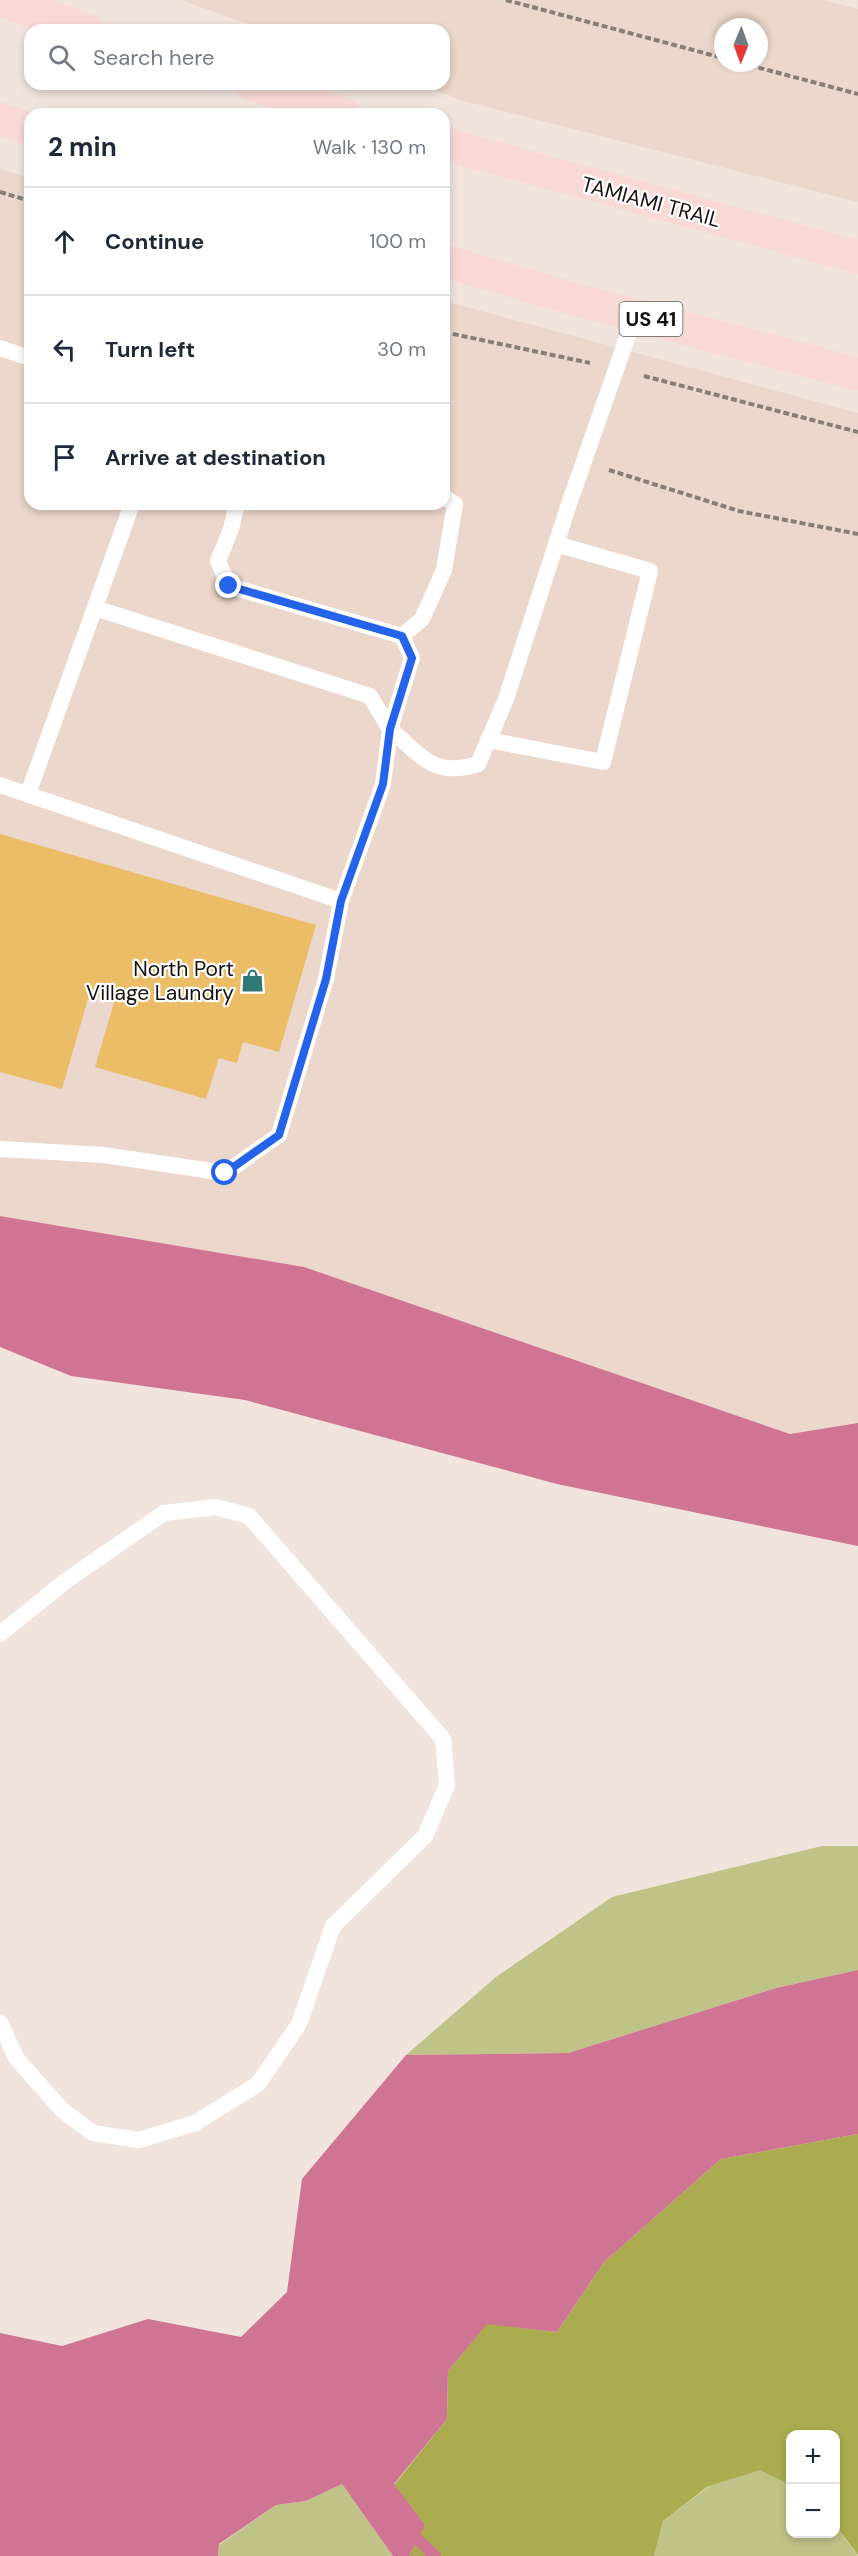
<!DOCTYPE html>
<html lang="en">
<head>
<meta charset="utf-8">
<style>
	:root { --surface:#fff; --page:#f2f2f3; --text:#1f2937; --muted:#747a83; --line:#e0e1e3 }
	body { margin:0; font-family:"DM Sans",sans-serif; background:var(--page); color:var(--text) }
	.controls { position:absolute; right:18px; bottom:18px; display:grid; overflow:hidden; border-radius:12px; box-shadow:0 3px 9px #0003 }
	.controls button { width:54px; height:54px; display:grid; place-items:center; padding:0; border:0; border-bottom:2px solid var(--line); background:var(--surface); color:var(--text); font:30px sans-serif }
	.compass { position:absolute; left:714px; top:18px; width:54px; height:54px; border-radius:50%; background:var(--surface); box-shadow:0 3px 9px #0003; rotate:181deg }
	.stop { position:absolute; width:18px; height:18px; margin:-14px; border:4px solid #2563eb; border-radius:50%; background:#fff }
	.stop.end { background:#2563eb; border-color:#fff; box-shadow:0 2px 6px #0008 }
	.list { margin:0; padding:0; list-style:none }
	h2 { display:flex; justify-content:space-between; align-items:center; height:78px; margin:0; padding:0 24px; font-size:26px }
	h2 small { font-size:20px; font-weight:400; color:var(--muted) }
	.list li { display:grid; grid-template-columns:39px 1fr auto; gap:18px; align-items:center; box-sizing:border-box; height:108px; padding:0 24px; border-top:2px solid var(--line) }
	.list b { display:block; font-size:22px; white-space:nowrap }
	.list em { font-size:20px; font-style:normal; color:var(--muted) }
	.icon { flex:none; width:33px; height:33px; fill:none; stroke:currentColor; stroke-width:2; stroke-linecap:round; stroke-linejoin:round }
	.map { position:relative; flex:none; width:858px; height:2556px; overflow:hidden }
	.search { position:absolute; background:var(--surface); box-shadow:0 3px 9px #0003; left:24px; top:24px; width:426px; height:66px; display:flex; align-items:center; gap:15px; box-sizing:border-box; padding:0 21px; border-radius:18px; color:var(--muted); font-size:22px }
	.panel { position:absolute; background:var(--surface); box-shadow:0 3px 9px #0003; left:24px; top:108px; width:426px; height:402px; border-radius:18px }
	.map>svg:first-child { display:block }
	.built { fill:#ebd7cb; fill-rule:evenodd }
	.green { fill:#c0c387 }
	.forest { fill:#aaac4f }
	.water { fill:#cf7593 }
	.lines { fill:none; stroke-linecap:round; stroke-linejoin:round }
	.stream { stroke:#cf7593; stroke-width:12 }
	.building { fill:#eabd66 }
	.path { stroke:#877e79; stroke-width:4; stroke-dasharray:6 3; stroke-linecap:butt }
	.lane { stroke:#fff; stroke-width:16 }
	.primary { stroke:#f8d9d5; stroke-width:33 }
	.route { stroke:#2563eb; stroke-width:8 }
	.labels { text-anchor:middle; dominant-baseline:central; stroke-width:4.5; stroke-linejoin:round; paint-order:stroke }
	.shield { fill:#fff; stroke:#5c5957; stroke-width:1.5 }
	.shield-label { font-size:20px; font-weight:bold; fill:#16120f }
	.street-label { font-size:21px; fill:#16120f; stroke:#fff }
	.poi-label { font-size:21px; fill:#16120f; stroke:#fff; text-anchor:end }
</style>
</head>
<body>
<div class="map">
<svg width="858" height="2556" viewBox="0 0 858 2556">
	<rect width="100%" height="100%" fill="#f1e4dc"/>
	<g class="built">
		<path d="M181,0H823L858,9V202L464,101L417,84H444V30H265ZM723,27H759V63H723Z"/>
		<path d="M0,169L30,178V504H444V301L858,413V1423L790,1434L304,1267L0,1216Z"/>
	</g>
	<g class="green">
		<path d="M822,1846H858V1970L776,1988L568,2053L406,2055L496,1977L612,1897Z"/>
		<path d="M760,2469L790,2485V2534H836V2526L858,2556H654L663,2521L708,2487Z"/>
		<path d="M342,2484L393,2556H218L219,2545L276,2505L306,2501Z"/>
	</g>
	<path class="forest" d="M858,2134V2555L836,2526V2434H790V2485L760,2470L707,2487L663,2521L654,2556H409L424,2525L394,2485L447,2419L448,2371L487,2323L557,2332L604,2262L721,2159Z"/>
	<g class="water">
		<path d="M0,1216L304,1267L790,1434L858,1423V1546L557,1484L245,1400L71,1376L0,1347Z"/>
		<path d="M858,1970V2134L721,2159L604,2262L557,2332L487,2324L448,2371L447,2419L394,2484L425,2525L409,2556H393L342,2484L306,2501L276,2505L219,2544L218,2556H0V2333L62,2346L148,2319L241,2337L287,2292L302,2179L406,2055L568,2053L776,1988Z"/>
	</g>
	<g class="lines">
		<path class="stream" d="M406,2528L435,2556"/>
	</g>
	<path class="building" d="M0,834L316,925L279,1052L243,1042L237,1063L219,1058L206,1099L95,1067L115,999L90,992L62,1089L0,1072Z"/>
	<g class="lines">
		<g class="path">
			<path d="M506,0L723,58"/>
			<path d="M741,63L858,94"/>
			<path d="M0,192L30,201"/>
			<path d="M444,332L590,363"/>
			<path d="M644,376L858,432"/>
			<path d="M609,470L739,511L858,534"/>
		</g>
		<g class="lane">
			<path d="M0,348L30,358"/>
			<path d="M237,504L231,529L218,561L229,586L402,636L422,619L444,570L455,504L444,497"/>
			<path d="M95,608L370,696L390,729"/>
			<path d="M390,729L412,658L402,636"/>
			<path d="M488,740L603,762L650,571L556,544"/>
			<path d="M0,785L341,901L383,784L390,729C422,756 433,778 478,764L506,699L569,504L635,315"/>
			<path d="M28,794L132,504"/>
			<path d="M0,1149L104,1155L225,1173L279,1135L326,979L341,901"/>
			<path d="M0,1634L67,1580L164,1513L216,1507L249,1516L443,1739L447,1785L425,1836L333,1926L299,2024L258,2084L195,2123L139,2140L93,2133L62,2110L17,2059L0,2023"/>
		</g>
		<g class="primary">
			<path d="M0,0L88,30"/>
			<path d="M251,84L344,114"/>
			<path d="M0,119L30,129"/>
			<path d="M444,144L858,257"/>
			<path d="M444,261L574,299L858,374"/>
		</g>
	</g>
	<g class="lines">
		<path class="route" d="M225,1173L279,1135L326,979L341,901L383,784L390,729L412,658L402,636L229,586"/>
	</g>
	<defs>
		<symbol id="shop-bare" viewBox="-9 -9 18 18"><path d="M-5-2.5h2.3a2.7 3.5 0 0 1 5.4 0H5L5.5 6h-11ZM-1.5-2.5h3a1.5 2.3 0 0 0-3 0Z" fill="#2f7977" stroke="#fff" stroke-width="2.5" paint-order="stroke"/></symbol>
	</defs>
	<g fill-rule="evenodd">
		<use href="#shop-bare" x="236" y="964" width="33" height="33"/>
	</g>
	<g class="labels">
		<rect class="shield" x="619.5" y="302" width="63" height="34" rx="4.5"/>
		<g class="shield-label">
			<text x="651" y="319">US 41</text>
		</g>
		<g class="street-label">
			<text transform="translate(651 202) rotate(15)">TAMIAMI TRAIL</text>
		</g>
		<g class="poi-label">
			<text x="234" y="969">North Port<tspan x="234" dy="24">Village Laundry</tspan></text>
		</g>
	</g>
</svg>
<div class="controls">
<button>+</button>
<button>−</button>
</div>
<svg class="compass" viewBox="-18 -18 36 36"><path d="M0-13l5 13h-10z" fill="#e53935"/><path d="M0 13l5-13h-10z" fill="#747a83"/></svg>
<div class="stop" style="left:225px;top:1173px"></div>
<div class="stop end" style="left:229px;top:586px"></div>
<div class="search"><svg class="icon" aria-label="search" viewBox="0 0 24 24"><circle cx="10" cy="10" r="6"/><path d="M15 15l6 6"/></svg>Search here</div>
<section class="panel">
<h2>2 min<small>Walk · 130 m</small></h2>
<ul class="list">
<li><svg class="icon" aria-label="ahead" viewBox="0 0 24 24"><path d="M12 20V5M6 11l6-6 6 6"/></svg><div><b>Continue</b></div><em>100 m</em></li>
<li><svg class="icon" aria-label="left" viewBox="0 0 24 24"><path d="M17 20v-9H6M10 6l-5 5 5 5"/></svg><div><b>Turn left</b></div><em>30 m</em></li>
<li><svg class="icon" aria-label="arrive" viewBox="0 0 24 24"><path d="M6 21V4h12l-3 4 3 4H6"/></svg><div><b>Arrive at destination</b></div></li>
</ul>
</section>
</div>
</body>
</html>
